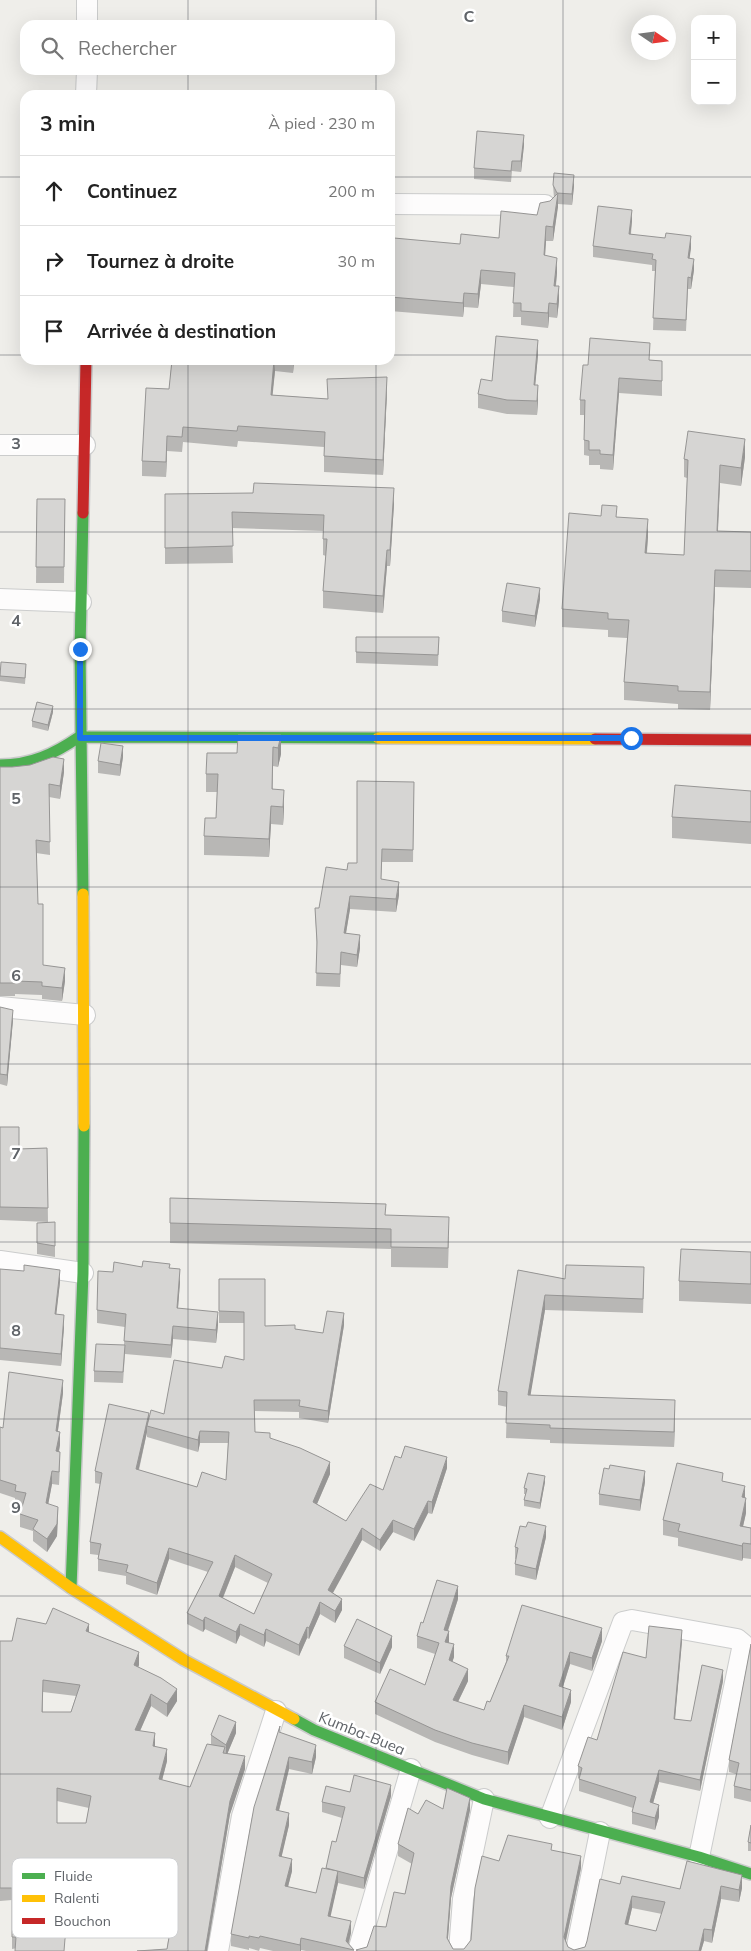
<!DOCTYPE html>
<html lang="fr">
<head>
<meta charset="utf-8">
<style>
	:root { --surface:#fff; --page:#f6f6f6; --text:#222; --muted:#767676; --line:#e0e0e0 }
	body { margin:0; font-family:Mulish,sans-serif; background:var(--page); color:var(--text) }
	.controls { position:absolute; right:15px; top:15px; display:grid; overflow:hidden; border-radius:10px; box-shadow:0 5px 20px #0002 }
	.controls button { width:45px; height:45px; display:grid; place-items:center; padding:0; border:0; border-bottom:1px solid var(--line); background:var(--surface); color:var(--text); font:25px sans-serif }
	.compass { position:absolute; left:631px; top:15px; width:45px; height:45px; border-radius:50%; background:var(--surface); box-shadow:0 5px 20px #0002; rotate:103deg }
	.stop { position:absolute; width:15px; height:15px; margin:-11px; border:4px solid #1a73e8; border-radius:50%; background:#fff }
	.stop.end { background:#1a73e8; border-color:#fff; box-shadow:0 1px 5px #0008 }
	.list { margin:0; padding:0; list-style:none }
	h2 { display:flex; justify-content:space-between; align-items:center; height:65px; margin:0; padding:0 20px; font-size:21px }
	h2 small { font-size:16px; font-weight:400; color:var(--muted) }
	.list li { display:grid; grid-template-columns:32px 1fr auto; gap:15px; align-items:center; box-sizing:border-box; height:70px; padding:0 20px; border-top:1px solid var(--line) }
	.list b { display:block; font-size:19px; white-space:nowrap }
	.list em { font-size:16px; font-style:normal; color:var(--muted) }
	.icon { flex:none; width:28px; height:28px; fill:none; stroke:currentColor; stroke-width:2; stroke-linecap:round; stroke-linejoin:round }
	.map { position:relative; flex:none; width:751px; height:1951px; overflow:hidden }
	.search { position:absolute; background:var(--surface); box-shadow:0 5px 20px #0002; left:20px; top:20px; width:375px; height:55px; display:flex; align-items:center; gap:12px; box-sizing:border-box; padding:0 18px; border-radius:15px; color:var(--muted); font-size:19px }
	.panel { position:absolute; background:var(--surface); box-shadow:0 5px 20px #0002; left:20px; top:90px; width:375px; height:275px; border-radius:15px }
	.map>svg:first-child { display:block }
	.lines { fill:none; stroke-linecap:round; stroke-linejoin:round }
	.street-casing { stroke:#cbcccc; stroke-width:22 }
	.fast-casing { stroke:#cacacb; stroke-width:14 }
	.slow-casing { stroke:#cacacb; stroke-width:14 }
	.jam-casing { stroke:#cacacb; stroke-width:14 }
	.street { stroke:#fdfcfc; stroke-width:20 }
	.fast { stroke:#4caf50; stroke-width:11 }
	.slow { stroke:#ffc107; stroke-width:11 }
	.jam { stroke:#c62828; stroke-width:11 }
	.wall { fill:#b8b7b5; fill-rule:evenodd }
	.shaded-wall { fill:#969594 }
	.building { fill:#d6d5d3; stroke:#969594; fill-rule:evenodd }
	.route { stroke:#1a73e8; stroke-width:6 }
	.grid { fill:none; stroke:#5f6368; stroke-width:1; stroke-opacity:0.55 }
	.labels { text-anchor:middle; dominant-baseline:central; stroke-width:5; stroke-linejoin:round; paint-order:stroke }
	.street-label { font-size:15px; fill:#5f6368; stroke:#fff }
	.key { fill:#fff; stroke:#cfd0d2; stroke-width:1 }
	.key-label { font-size:14px; fill:#5f6368 }
	.grid-label { font-size:16px; text-anchor:middle; font-weight:bold; fill:#5f6368; stroke:#fff; stroke-width:5; stroke-linejoin:round; paint-order:stroke }
</style>
</head>
<body>
<div class="map">
<svg width="751" height="1951" viewBox="0 0 751 1951">
	<rect width="100%" height="100%" fill="#efeeea"/>
	<g class="lines">
		<defs>
			<g id="street">
				<path d="M87,25V0"/>
				<path d="M86,95L87,70"/>
				<path d="M390,204L545,205"/>
				<path d="M0,445H85"/>
				<path d="M0,599L81,602"/>
				<path d="M0,1007L85,1015"/>
				<path d="M0,1261L83,1273"/>
				<path d="M550,1818L623,1622L632,1620L737,1639L743,1644L699,1857"/>
				<path d="M218,1951L242,1816L276,1711"/>
				<path d="M358,1951L411,1769"/>
				<path d="M459,1951L463,1899L484,1799"/>
				<path d="M576,1951L600,1832"/>
			</g>
			<g id="fast">
				<path d="M83,513L80,649L83,894"/>
				<path d="M0,765C31,765 54,754 79,737L378,738"/>
				<path d="M71,1588L83,1273L84,1126"/>
				<path d="M294,1719L314,1730L484,1799L699,1857L751,1874"/>
			</g>
			<g id="slow">
				<path d="M378,738L595,739"/>
				<path d="M83,894L84,1126"/>
				<path d="M0,1537L71,1588L184,1660L294,1719"/>
			</g>
			<g id="jam">
				<path d="M83,513L86,360"/>
				<path d="M595,739L751,740"/>
			</g>
		</defs>
		<use href="#street" class="street-casing"/>
		<use href="#fast" class="fast-casing"/>
		<use href="#slow" class="slow-casing"/>
		<use href="#jam" class="jam-casing"/>
		<use href="#street" class="street"/>
		<use href="#fast" class="fast"/>
		<use href="#slow" class="slow"/>
		<use href="#jam" class="jam"/>
	</g>
	<g class="wall">
		<path d="M524,145L521,172L512,171L511,182L474,179V168Z"/>
		<path d="M553,185L574,186L572,205L558,204L553,241H546L545,256L557,273L556,286L559,301L557,318L549,317L548,328L521,325V317H513L514,287L481,284L478,308L464,307L463,317L390,311V289L460,244L499,238L537,215L554,198Z"/>
		<path d="M632,221L631,234L691,248L689,258L694,270L691,289H688L686,331L653,330L655,271H652V265L593,257V246Z"/>
		<path d="M538,355L535,385L538,399L537,415L507,414L478,408V394L492,381Z"/>
		<path d="M172,360H294L293,373L275,371L272,395L328,399L387,392L383,475L324,472V447L238,441L237,447L183,442L182,452L167,451L166,477L142,476V461L169,389Z"/>
		<path d="M650,360L662,361V396L619,393L613,470L600,469V465H589V456L584,455V415H580V400L588,365Z"/>
		<path d="M745,457L741,486L720,483L718,531L751,532V588L715,587L710,710L678,709V704L624,700V682L627,638L608,637V630L562,627V609L601,516L617,517L648,537L647,553L684,555L687,478L684,477V459Z"/>
		<path d="M165,494L394,504L390,566H387L383,613L323,608V591L326,556L323,555V531L232,528L233,563L165,564Z"/>
		<path d="M37,499H65L64,583H36Z"/>
		<path d="M540,599L535,627L502,622V611Z"/>
		<path d="M356,637H439L438,666L356,663Z"/>
		<path d="M26,670L25,684L0,681V672Z"/>
		<path d="M53,712L48,731L32,727V721Z"/>
		<path d="M281,735V754L278,767L273,766L272,789L284,808L283,825L271,824L269,857L204,855V836L216,818L217,792H206V774L237,753Z"/>
		<path d="M123,757L120,776L98,773V761Z"/>
		<path d="M0,767L64,772L60,799L49,797L50,855L36,853L38,904L43,965L65,981L62,1001L42,999V995L15,994V996H0Z"/>
		<path d="M414,782L413,862H382L381,879L399,895L396,912L350,909L346,933L360,948L357,967L341,965L340,987L316,986L317,950L315,908H319L347,870L357,863Z"/>
		<path d="M751,791V844L672,838V817Z"/>
		<path d="M0,1007L13,1020L7,1086L0,1084Z"/>
		<path d="M0,1127L19,1149L47,1148L48,1222L0,1220Z"/>
		<path d="M386,1215L449,1237L448,1268L391,1267V1249L170,1243V1223Z"/>
		<path d="M55,1222V1257L37,1254V1223Z"/>
		<path d="M751,1252V1304L679,1301V1281Z"/>
		<path d="M142,1267L170,1268L180,1282L178,1308L218,1325L216,1343L173,1339L171,1358L125,1354L123,1383L94,1382V1371L124,1345L125,1327L97,1323V1310L113,1272Z"/>
		<path d="M0,1269L60,1282L56,1314L64,1327L61,1366L0,1360Z"/>
		<path d="M518,1270L565,1279L644,1282L643,1313L545,1310L530,1395L675,1415L674,1447L550,1443V1440L506,1438L507,1407L498,1405V1391Z"/>
		<path d="M219,1279L265,1326L295,1329L323,1333L344,1325L328,1423L299,1418V1412L255,1411V1432L270,1439L330,1474L317,1504L346,1521L383,1490L401,1458L447,1468L432,1514L428,1513L414,1541L393,1532L380,1551L362,1540L332,1593L342,1610L335,1623L320,1614L309,1639L307,1638L299,1656L266,1641L264,1647L240,1635L236,1644L205,1629L203,1632L187,1624V1613L208,1572L169,1559L157,1595L126,1584V1576L98,1571V1555L90,1554V1542L100,1484L95,1483V1471L149,1420L164,1414L222,1368L244,1360V1323H219ZM147,1432V1437L198,1452L200,1443H228L226,1480L197,1487L139,1470ZM235,1567L268,1583L254,1614L223,1598Z"/>
		<path d="M63,1393L58,1431L60,1445L59,1452L60,1465L59,1485L52,1484L48,1504L58,1520L57,1536L47,1552L33,1541V1531L20,1527V1514L22,1505L15,1504V1498L0,1493V1427L3,1428Z"/>
		<path d="M723,1481L745,1497L746,1513L743,1526L751,1528V1559L743,1558L742,1561L678,1546V1538L663,1535V1520Z"/>
		<path d="M545,1482L540,1509L524,1506V1500L526,1494H524V1488Z"/>
		<path d="M645,1482L640,1511L599,1505V1494Z"/>
		<path d="M546,1537L536,1580L515,1575V1564L516,1559H515V1547Z"/>
		<path d="M458,1599L448,1631L449,1643L454,1657L452,1662L468,1681L458,1702L484,1710L490,1702L506,1662V1656L602,1641L592,1671L570,1664L563,1687L571,1702L562,1730L524,1717L508,1765L472,1755L435,1742L375,1714V1702L425,1685L435,1654L417,1648V1636L423,1623Z"/>
		<path d="M89,1633L139,1665L138,1667L177,1701L167,1717L151,1706L140,1731L155,1746L167,1761L162,1780L190,1787L211,1744V1735L236,1733L227,1754L245,1769L230,1814L207,1951H137L167,1949L170,1924L139,1918L137,1934L110,1929V1917L113,1898L60,1902V1927L66,1939L12,1949V1900L0,1901V1641H12ZM43,1692L76,1696L71,1712H43ZM57,1801L89,1808L86,1823H57Z"/>
		<path d="M682,1641L675,1719L691,1721L723,1681L700,1791L659,1782L653,1803L659,1817L655,1830L632,1824V1812L633,1808L579,1791V1778H578V1766L597,1740L646,1658Z"/>
		<path d="M751,1644V1802L734,1798V1786L736,1774L729,1772V1760Z"/>
		<path d="M344,1646L392,1647L380,1674L344,1658Z"/>
		<path d="M280,1732L316,1757L312,1774L289,1769L279,1811L289,1825L281,1857L292,1871L288,1887L316,1893L326,1868L336,1842L342,1818L322,1812V1802L350,1792L391,1796L364,1889L338,1883L330,1916L351,1933L349,1944L354,1950V1951H306L301,1950V1951H273L260,1948L259,1951L249,1948V1950L231,1946V1934Z"/>
		<path d="M443,1809L470,1810L451,1898L448,1939L453,1949H464L471,1940L499,1861L552,1851L581,1868L566,1941L568,1947L574,1950L585,1947L620,1884L680,1889L687,1861L742,1888L739,1902L721,1899L712,1943L704,1941L701,1951H356V1950L367,1947L386,1927L405,1894L412,1864L398,1856V1844L418,1814ZM632,1908L662,1914L656,1931L628,1925Z"/>
		<path d="M751,1825V1851H748V1842Z"/>
	</g>
	<g class="shaded-wall">
		<path d="M524,135V145L521,172V161Z"/>
		<path d="M574,175V186L572,205V194Z"/>
		<path d="M558,193V207L553,241V227Z"/>
		<path d="M632,210V221L629,245V234Z"/>
		<path d="M546,226V241L544,270V255Z"/>
		<path d="M691,236V248L688,270V258Z"/>
		<path d="M557,258V273L554,300V286Z"/>
		<path d="M694,259V270L691,289V278Z"/>
		<path d="M481,270V284L478,308V294Z"/>
		<path d="M559,286V301L557,318V304Z"/>
		<path d="M464,293V307L463,317V303Z"/>
		<path d="M549,303V317L548,328V313Z"/>
		<path d="M538,340V355L534,399V385Z"/>
		<path d="M274,360L275,371L271,411V395Z"/>
		<path d="M293,360H294L293,373Z"/>
		<path d="M387,377V392L383,475V460Z"/>
		<path d="M619,378V393L613,470V455Z"/>
		<path d="M538,385V399L537,415V401Z"/>
		<path d="M167,436V451L166,477V462Z"/>
		<path d="M745,439V457L741,486V468Z"/>
		<path d="M720,465V483L717,549V531Z"/>
		<path d="M394,488V504L390,566V550Z"/>
		<path d="M648,519V537L645,570V553Z"/>
		<path d="M387,550V566L383,613V596Z"/>
		<path d="M715,570V587L710,710V692Z"/>
		<path d="M540,588V599L535,627V616Z"/>
		<path d="M53,706V712L48,731V725Z"/>
		<path d="M281,735V754L278,767V748Z"/>
		<path d="M123,746V757L120,776V765Z"/>
		<path d="M273,747V766L272,808V789Z"/>
		<path d="M64,759V772L60,799V786Z"/>
		<path d="M284,790V808L283,825V807Z"/>
		<path d="M271,806V824L269,857V839Z"/>
		<path d="M399,882V895L396,912V899Z"/>
		<path d="M350,896V909L344,945V933Z"/>
		<path d="M360,935V948L357,967V955Z"/>
		<path d="M65,968V981L62,1001V988Z"/>
		<path d="M13,1010V1020L7,1086V1075Z"/>
		<path d="M180,1269V1282L177,1321V1308Z"/>
		<path d="M60,1270V1282L55,1326V1314Z"/>
		<path d="M545,1295V1310L528,1410V1395Z"/>
		<path d="M218,1312V1325L216,1343V1330Z"/>
		<path d="M344,1313V1325L328,1423V1411Z"/>
		<path d="M64,1315V1327L61,1366V1354Z"/>
		<path d="M173,1326V1339L171,1358V1345Z"/>
		<path d="M63,1380V1393L56,1444V1431Z"/>
		<path d="M675,1400V1415L674,1447V1432Z"/>
		<path d="M149,1413V1424L147,1426V1432L136,1481V1469Z"/>
		<path d="M200,1431V1443L198,1452V1440Z"/>
		<path d="M60,1432V1445L56,1464V1451Z"/>
		<path d="M447,1457V1468L432,1514V1502Z"/>
		<path d="M330,1462V1474L313,1513V1502Z"/>
		<path d="M52,1471V1484L46,1516V1503Z"/>
		<path d="M645,1471V1482L640,1511V1500Z"/>
		<path d="M545,1476V1482L540,1509V1503Z"/>
		<path d="M745,1486V1501L742,1497Z"/>
		<path d="M746,1498V1513L740,1540V1526Z"/>
		<path d="M428,1501V1513L414,1541V1529Z"/>
		<path d="M58,1507L57,1536L47,1552V1539Z"/>
		<path d="M393,1520V1532L380,1551V1540Z"/>
		<path d="M546,1526V1537L536,1580V1569Z"/>
		<path d="M362,1528V1540L328,1602V1590Z"/>
		<path d="M743,1543V1558L742,1561V1546Z"/>
		<path d="M169,1548V1559L157,1595V1583Z"/>
		<path d="M235,1555V1567L219,1607V1596Z"/>
		<path d="M458,1586V1599L444,1642V1630Z"/>
		<path d="M342,1599V1610L335,1623V1611Z"/>
		<path d="M320,1602V1614L309,1639V1628Z"/>
		<path d="M205,1617V1629L203,1632V1621Z"/>
		<path d="M89,1624V1637L86,1631Z"/>
		<path d="M240,1624V1635L236,1644V1632Z"/>
		<path d="M307,1627V1638L299,1656V1645Z"/>
		<path d="M602,1628V1641L592,1671V1658Z"/>
		<path d="M266,1629V1641L264,1647V1635Z"/>
		<path d="M682,1630V1641L674,1730V1719Z"/>
		<path d="M449,1631V1643L445,1642Z"/>
		<path d="M392,1636V1647L380,1674V1663Z"/>
		<path d="M454,1644V1657L449,1672V1660Z"/>
		<path d="M139,1652V1665L134,1677V1665Z"/>
		<path d="M570,1652V1664L559,1699V1686Z"/>
		<path d="M468,1669V1681L453,1712V1700Z"/>
		<path d="M723,1670V1681L700,1791V1780Z"/>
		<path d="M177,1689V1701L167,1717V1704Z"/>
		<path d="M571,1690V1702L562,1730V1717Z"/>
		<path d="M151,1694V1706L135,1742V1730Z"/>
		<path d="M524,1705V1717L508,1765V1752Z"/>
		<path d="M236,1722V1733L226,1757V1745Z"/>
		<path d="M155,1733V1746H153Z"/>
		<path d="M316,1745V1757L312,1774V1762Z"/>
		<path d="M167,1749V1761L159,1792V1779Z"/>
		<path d="M245,1756V1769L230,1814L207,1951H205L230,1801Z"/>
		<path d="M289,1757V1769L278,1814L276,1810L278,1802Z"/>
		<path d="M659,1770V1782L650,1814V1802Z"/>
		<path d="M391,1785V1796L364,1889V1878Z"/>
		<path d="M470,1798V1810L451,1898L447,1950V1938L451,1886Z"/>
		<path d="M659,1805V1817L655,1830V1818Z"/>
		<path d="M289,1813V1825L279,1868V1856Z"/>
		<path d="M581,1856V1868L564,1949V1937Z"/>
		<path d="M292,1859V1871L285,1898V1886Z"/>
		<path d="M338,1871V1883L328,1928V1916Z"/>
		<path d="M742,1875V1888L739,1902V1890Z"/>
		<path d="M721,1886V1899L712,1943V1930Z"/>
		<path d="M632,1896V1908L625,1937V1924Z"/>
		<path d="M139,1906V1918L137,1934V1921Z"/>
		<path d="M351,1921V1933L347,1948L346,1941Z"/>
		<path d="M704,1929V1941L701,1951H699Z"/>
		<path d="M301,1938V1951H300V1945Z"/>
	</g>
	<g class="building">
		<path d="M477,131L524,135L521,161H512L511,171L474,168Z"/>
		<path d="M554,173L574,175L572,194L557,193L553,185Z"/>
		<path d="M558,193L553,227L546,226L544,255L557,258L554,286H559L557,304L549,303L548,313L521,311V303H513L515,273L481,270L478,294L464,293L463,303L390,297L394,238L460,244L461,234L499,238L501,211L537,215L540,203L550,201Z"/>
		<path d="M598,206L632,210L629,234L665,238L666,233L691,236L688,258L694,259L691,278L688,277L686,320L653,318L656,260L652,259L653,254L593,246Z"/>
		<path d="M496,336L538,340L534,385H538L537,401L507,400L478,394L481,379L492,381Z"/>
		<path d="M590,338L650,343L649,360L662,361V381L619,378L613,455L600,454V450H589V441L584,440L585,400H580L583,365H588Z"/>
		<path d="M172,360H274L271,395L328,399L327,379L387,377L383,460L324,456L325,432L238,426L237,431L183,427L182,437L167,436L166,462L142,461L146,388L169,389Z"/>
		<path d="M688,431L745,439L741,468L720,465L717,531L751,532V571L715,570L710,692L678,691V686L624,682L629,620L608,619V613L562,609L569,513L601,516L602,505L617,506L616,517L648,519L645,553L684,555L688,460L684,459Z"/>
		<path d="M254,483L394,488L390,550H387L383,596L323,591L327,539H323L324,515L232,512L233,546L165,548V494L253,493Z"/>
		<path d="M37,499H65L64,567H36Z"/>
		<path d="M507,583L540,588L535,616L502,611Z"/>
		<path d="M356,637H439L438,655L356,652Z"/>
		<path d="M1,662L26,664L25,678L0,676Z"/>
		<path d="M37,702L53,706L48,725L32,721Z"/>
		<path d="M238,735H281L278,748L273,747L272,789L284,790L283,807L271,806L269,839L204,836L205,818H216L218,774H206L207,753H237Z"/>
		<path d="M101,743L123,746L120,765L98,761Z"/>
		<path d="M53,757L64,759L60,786L49,784L50,842L36,840L38,904H43V965L65,968L62,988L42,986V982L15,981V983H0V767H12L30,765Z"/>
		<path d="M357,781L414,782L413,850L382,849L381,879L399,882L396,899L350,896L344,933L360,935L357,955L341,952L340,974L316,973L317,942L315,908H319L326,867L347,870L348,863H357Z"/>
		<path d="M675,785L751,791V822L672,817Z"/>
		<path d="M0,1007L13,1010L7,1075L0,1074Z"/>
		<path d="M0,1127H19V1149L47,1148L48,1208L0,1207Z"/>
		<path d="M170,1198L386,1204L385,1215L449,1217L448,1248L391,1247V1229L170,1223Z"/>
		<path d="M55,1222V1246L37,1243V1223Z"/>
		<path d="M681,1249L751,1252V1284L679,1281Z"/>
		<path d="M143,1261L170,1264L169,1268L180,1269L177,1308L218,1312L216,1330L173,1326L171,1345L124,1341L126,1314L97,1310L98,1271L113,1272L114,1262L142,1267Z"/>
		<path d="M24,1265L60,1270L55,1314L64,1315L61,1354L0,1348V1269L24,1271Z"/>
		<path d="M566,1265L644,1267L643,1299L545,1295L528,1395L675,1400L674,1432L550,1428V1425L506,1423L507,1392L498,1391L518,1270L565,1279Z"/>
		<path d="M219,1279H265V1326L295,1325V1329L323,1333L327,1311L344,1313L328,1411L299,1406L300,1400H254L255,1432L270,1433V1438L300,1448L330,1462L313,1502L346,1521L370,1484L383,1490L395,1456L401,1458L405,1446L447,1457L432,1502L428,1501L414,1529L393,1520L380,1540L362,1528L328,1590L342,1599L335,1611L320,1602L309,1628L307,1627L299,1645L266,1629L264,1635L240,1624L236,1632L205,1617L203,1621L187,1613L213,1562L169,1548L157,1583L126,1572L128,1565L98,1559L101,1544L90,1542L102,1473L95,1471L109,1404L149,1413L136,1469L197,1487L202,1472L226,1480L229,1432L200,1431L198,1440L147,1426L151,1410L164,1414L174,1360L222,1368L225,1356L244,1360V1312L219,1311ZM235,1555L272,1574L254,1614L219,1596Z"/>
		<path d="M96,1344L125,1345L123,1372L94,1371Z"/>
		<path d="M9,1372L63,1380L56,1431L60,1432L56,1451L60,1452L59,1472L52,1471L46,1503L58,1507L57,1524L47,1539L33,1529L38,1520L20,1514L26,1493L15,1491L16,1485L0,1480V1427L3,1428Z"/>
		<path d="M677,1463L723,1473L722,1481L745,1486L742,1497L746,1498L740,1526L751,1528V1544L743,1543L742,1546L678,1531L680,1524L663,1520Z"/>
		<path d="M610,1465L645,1471L640,1500L599,1494L604,1468L609,1469Z"/>
		<path d="M528,1473L545,1476L540,1503L524,1500L527,1489L524,1488Z"/>
		<path d="M528,1522L546,1526L536,1569L515,1564L518,1548L515,1547L520,1526L526,1527Z"/>
		<path d="M437,1580L458,1586L444,1630L449,1631L445,1642L454,1644L449,1660L468,1669L453,1700L484,1710L487,1701L490,1702L509,1656H506L522,1605L602,1628L592,1658L570,1652L559,1686L571,1690L562,1717L524,1705L508,1752L472,1743L435,1730L375,1702L390,1669L425,1685L439,1643L417,1636L421,1622L423,1623Z"/>
		<path d="M53,1608L89,1624L86,1631L139,1652L134,1665L161,1678L177,1689L167,1704L151,1694L135,1730L155,1733L153,1746L167,1749L159,1779L190,1787L207,1744L225,1747L223,1753L245,1756L230,1801L205,1951H137L167,1949L173,1915H170L171,1911L139,1906L137,1921L110,1917L115,1886L60,1889V1927L66,1926L64,1951H15L16,1937H12V1888H0V1641H12L17,1618L46,1624ZM43,1680L80,1685L71,1712H42ZM57,1788L91,1796L86,1823H57Z"/>
		<path d="M357,1619L392,1636L380,1663L344,1646Z"/>
		<path d="M649,1626L682,1630L674,1719L691,1721L702,1665L723,1670L700,1780L659,1770L650,1802L659,1805L655,1818L632,1812L636,1797L579,1779L582,1768L578,1766L588,1737L597,1740L623,1652L646,1658Z"/>
		<path d="M751,1644V1790L734,1786L739,1763L729,1760Z"/>
		<path d="M219,1715L236,1722L226,1745L211,1735Z"/>
		<path d="M280,1726L279,1732L316,1745L312,1762L289,1757L278,1802L276,1810L289,1813L279,1856L292,1859L285,1886L316,1893L322,1868L338,1871L328,1916L351,1921L346,1941L354,1950L301,1938L300,1945L260,1936L259,1938L249,1936V1938L231,1934L254,1807Z"/>
		<path d="M354,1775L391,1785L364,1878L326,1868L332,1841L336,1842L345,1807L322,1802L326,1786L350,1792Z"/>
		<path d="M447,1788L470,1798L451,1886L447,1938L453,1949H464L471,1940L475,1888L482,1856L499,1861L508,1835L552,1844L551,1850L581,1856L564,1937L568,1947L574,1950L585,1947L587,1941L600,1879L620,1884L622,1876L680,1889L687,1861L742,1875L739,1890L721,1886L712,1930L704,1929L699,1951H358L356,1950L367,1947L374,1926L386,1927L394,1892L405,1894L414,1853L398,1844L408,1808L418,1814L426,1800L443,1809ZM632,1896L665,1902L656,1931L625,1924Z"/>
		<path d="M751,1825V1843L748,1842Z"/>
	</g>
	<g class="lines">
		<path class="route" d="M80,649V738H631"/>
	</g>
	<path class="grid" d="M188,0V25M376,0V25M563,0V1951M188,70V95M376,70V95M0,177H25M390,177H751M0,355H25M390,355H751M188,360V1951M376,360V1951M0,532H751M0,709H751M0,887H751M0,1064H751M0,1242H751M0,1419H751M0,1596H751M0,1774H751"/>
	<g class="labels">
		<g class="street-label">
			<text transform="translate(362 1733) rotate(22)">Kumba-Buea</text>
		</g>
	</g>
	<rect x="12" y="1858" width="166" height="80" rx="8" class="key"/>
	<rect x="22" y="1873" width="23" height="6" fill="#4caf50"/>
	<rect x="22" y="1895" width="23" height="7" fill="#ffc107"/>
	<rect x="22" y="1918" width="23" height="6" fill="#c62828"/>
	<g class="key-label">
		<text x="54" y="1881">Fluide</text>
		<text x="54" y="1903">Ralenti</text>
		<text x="54" y="1926">Bouchon</text>
	</g>
	<g class="grid-label">
		<text x="469" y="22">C</text>
		<text x="16" y="449">3</text>
		<text x="16" y="626">4</text>
		<text x="16" y="804">5</text>
		<text x="16" y="981">6</text>
		<text x="16" y="1159">7</text>
		<text x="16" y="1336">8</text>
		<text x="16" y="1513">9</text>
	</g>
</svg>
<div class="controls">
<button>+</button>
<button>−</button>
</div>
<svg class="compass" viewBox="-18 -18 36 36"><path d="M0-13l5 13h-10z" fill="#e53935"/><path d="M0 13l5-13h-10z" fill="#767676"/></svg>
<div class="stop" style="left:631px;top:738px"></div>
<div class="stop end" style="left:80px;top:649px"></div>
<div class="search"><svg class="icon" aria-label="search" viewBox="0 0 24 24"><circle cx="10" cy="10" r="6"/><path d="M15 15l6 6"/></svg>Rechercher</div>
<section class="panel">
<h2>3 min<small>À pied · 230 m</small></h2>
<ul class="list">
<li><svg class="icon" aria-label="ahead" viewBox="0 0 24 24"><path d="M12 20V5M6 11l6-6 6 6"/></svg><div><b>Continuez</b></div><em>200 m</em></li>
<li><svg class="icon" aria-label="right" viewBox="0 0 24 24"><path d="M7 20v-9h11M14 6l5 5-5 5"/></svg><div><b>Tournez à droite</b></div><em>30 m</em></li>
<li><svg class="icon" aria-label="arrive" viewBox="0 0 24 24"><path d="M6 21V4h12l-3 4 3 4H6"/></svg><div><b>Arrivée à destination</b></div></li>
</ul>
</section>
</div>
</body>
</html>
